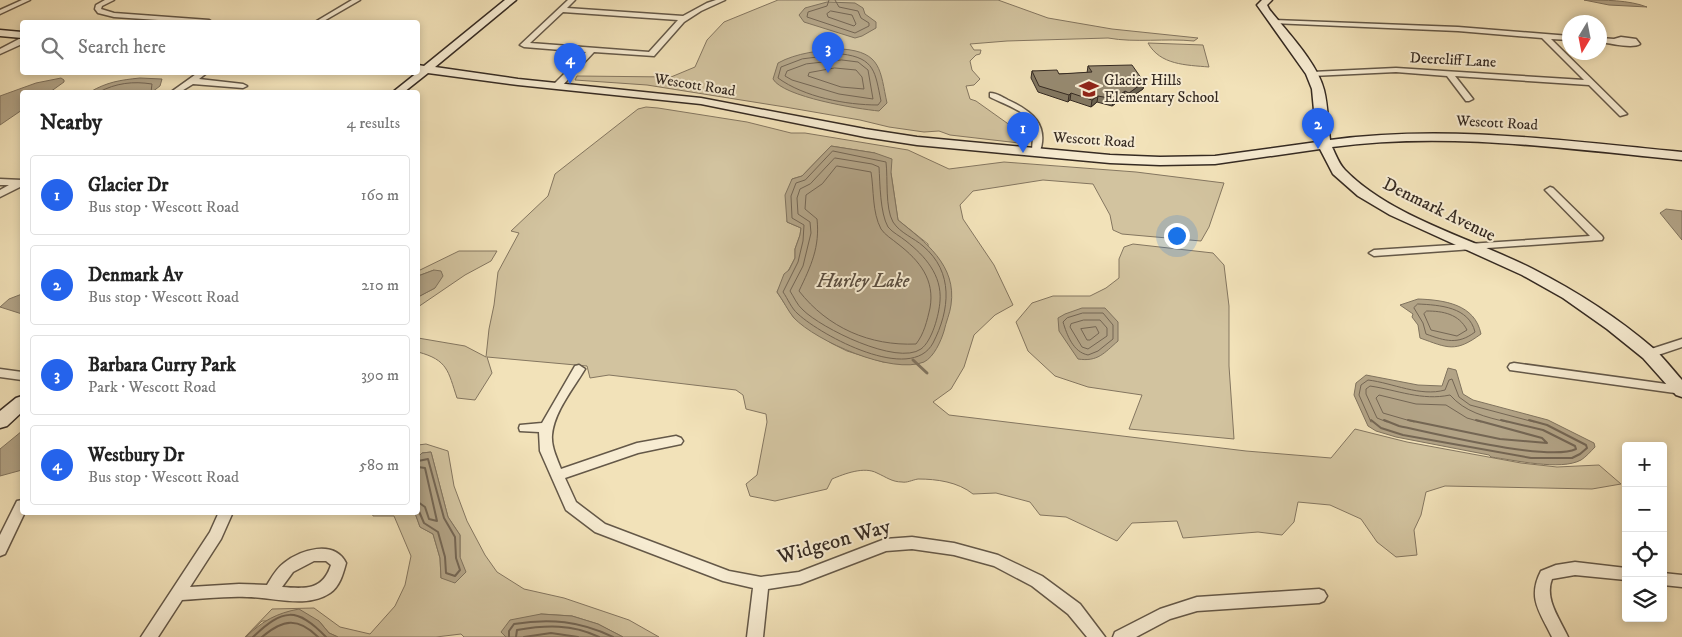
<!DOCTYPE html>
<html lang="en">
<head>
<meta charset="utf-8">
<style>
	:root { --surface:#fff; --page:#f2f2f2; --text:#222; --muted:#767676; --line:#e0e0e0; --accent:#2563eb }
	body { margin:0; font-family:"IM FELL DW Pica",serif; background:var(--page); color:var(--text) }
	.controls { position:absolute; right:15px; bottom:15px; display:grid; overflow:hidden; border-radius:5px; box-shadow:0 2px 8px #0003 }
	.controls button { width:45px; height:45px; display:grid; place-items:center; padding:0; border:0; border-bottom:1px solid var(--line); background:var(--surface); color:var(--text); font:25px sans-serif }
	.compass { position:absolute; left:1562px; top:15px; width:45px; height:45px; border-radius:50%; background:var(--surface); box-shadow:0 2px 8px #0003; rotate:190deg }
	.you { position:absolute; left:1176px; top:235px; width:18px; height:18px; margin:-12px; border:4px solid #fff; border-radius:50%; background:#1a73e8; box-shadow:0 0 0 8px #1a73e833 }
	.badge { display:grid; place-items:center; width:32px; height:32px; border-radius:50%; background:var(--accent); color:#fff; font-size:16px; font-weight:700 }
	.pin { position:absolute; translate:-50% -41px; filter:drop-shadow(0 1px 2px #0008) }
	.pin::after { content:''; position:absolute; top:26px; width:18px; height:15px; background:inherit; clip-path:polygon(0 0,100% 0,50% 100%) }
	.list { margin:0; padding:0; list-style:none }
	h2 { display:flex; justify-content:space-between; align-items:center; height:65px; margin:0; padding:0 20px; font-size:21px }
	h2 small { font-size:16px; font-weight:400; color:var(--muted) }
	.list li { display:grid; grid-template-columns:32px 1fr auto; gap:15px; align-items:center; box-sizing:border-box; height:80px; margin:0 10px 10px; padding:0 10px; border:1px solid var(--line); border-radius:5px }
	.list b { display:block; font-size:19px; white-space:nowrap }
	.list p { margin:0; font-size:16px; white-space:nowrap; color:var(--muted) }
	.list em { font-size:16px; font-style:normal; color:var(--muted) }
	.icon { flex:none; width:28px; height:28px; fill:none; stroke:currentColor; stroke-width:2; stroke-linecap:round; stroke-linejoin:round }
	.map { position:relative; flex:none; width:1682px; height:637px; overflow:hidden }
	.search { position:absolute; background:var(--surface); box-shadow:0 2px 8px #0003; left:20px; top:20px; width:400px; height:55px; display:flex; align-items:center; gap:12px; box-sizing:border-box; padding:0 18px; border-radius:5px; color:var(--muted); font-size:19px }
	.panel { position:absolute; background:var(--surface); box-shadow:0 2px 8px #0003; left:20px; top:90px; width:400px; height:425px; border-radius:5px }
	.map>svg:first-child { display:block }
	.green { fill:#d2c39f; stroke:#847660; fill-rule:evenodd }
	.water { fill:#b2a386; stroke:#80735e }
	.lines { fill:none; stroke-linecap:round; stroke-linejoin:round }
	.shore-far1 { stroke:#746654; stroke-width:1 }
	.shore { stroke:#746654; stroke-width:2 }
	.stream { stroke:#80735e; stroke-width:3 }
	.street-casing { stroke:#645848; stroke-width:3 }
	.secondary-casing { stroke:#352a22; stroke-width:3 }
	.street { fill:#f7ecd2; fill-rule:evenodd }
	.secondary { fill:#f7ecd2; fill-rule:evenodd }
	.wall { fill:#827761; stroke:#352a22 }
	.shaded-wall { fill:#6a614f; stroke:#352a22 }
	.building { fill:#978a71; stroke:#352a22 }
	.labels { text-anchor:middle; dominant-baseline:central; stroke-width:4; stroke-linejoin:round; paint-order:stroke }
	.far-street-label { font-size:15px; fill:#352a22; stroke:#f7ecd2 }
	.far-poi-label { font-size:15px; fill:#352a22; stroke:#f7ecd2; text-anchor:start }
	.street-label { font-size:18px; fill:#352a22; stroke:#f7ecd2 }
	.water-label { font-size:19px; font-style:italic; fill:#5a4e40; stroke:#f7ecd2 }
	.near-street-label { font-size:21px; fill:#352a22; stroke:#f7ecd2 }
</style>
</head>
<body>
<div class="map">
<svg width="1682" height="637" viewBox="0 0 1682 637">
	<rect width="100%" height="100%" fill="#f2e2b9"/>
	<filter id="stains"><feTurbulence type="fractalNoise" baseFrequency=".004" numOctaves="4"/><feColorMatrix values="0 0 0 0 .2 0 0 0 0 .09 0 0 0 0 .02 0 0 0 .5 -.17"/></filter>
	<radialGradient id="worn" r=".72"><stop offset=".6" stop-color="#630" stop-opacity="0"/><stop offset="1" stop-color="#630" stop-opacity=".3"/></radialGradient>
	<g class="green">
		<path d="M778,0H998L1048,18L1112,29L1198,38L1194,41C1165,38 1136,43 1108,38L1007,41L970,44L974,50H981L980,54L976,55L970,61L972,70L980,79L974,85L966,86L970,99L976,101L1028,138L1019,143L950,135L939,131L924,132L889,127L860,120L785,107L647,85L575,80L577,76L671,77L695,67L707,40L724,22Z"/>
		<path d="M1148,43L1203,45L1209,67C1186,65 1160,65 1148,43Z"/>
		<path d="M646,107L658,108L747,122L791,133H805L908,150L949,169L1004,162L1136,172L1224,183L1209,227L1201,241L1122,234L1113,230L1110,215L1093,184L1043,180L973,191L960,205L963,219L994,265L1013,305L995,315L974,335L964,367L951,389L933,402L949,415L1246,451L1331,458L1355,429L1407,442L1521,463L1557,467L1599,465L1621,484L1592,489L1445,486L1426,492L1421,515L1414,530L1417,555L1396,557L1377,542L1361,519L1330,505L1298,502L1294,522L1282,535L1258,532L1183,538L1177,521L1132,523L1117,541L1066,517L1040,515L1030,502L996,493L973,494C958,482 937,479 918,479C912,480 907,483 902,482C892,482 886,477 877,473C864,466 844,474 832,479L827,489L775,501L750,496L746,484L757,475L767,422L766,414L746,409L743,395L736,390L609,375L590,378L587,366L487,357L492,373L475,400L457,398C448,371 448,360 418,352V338L465,346L486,357L489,329L494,305L498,272L519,233L511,231L548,196L555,174L638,109ZM831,146L875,153L891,173L898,220L928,244L932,355L923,362L906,364L883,362L847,351L831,343L794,318L777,292L795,258V249L800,235L801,228L787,222L792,179L802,176Z"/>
		<path d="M1133,244L1213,253L1224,265L1229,306V366L1234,439L1129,429L1142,395L1088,387L1055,376L1028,351L1016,322L1032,303L1053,296H1090L1106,288L1119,278V259L1124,247Z"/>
		<path d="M459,251H497L491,261L465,275L418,307V297L435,288L434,270L418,276V271Z"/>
		<path d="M426,444L448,451L454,486L467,521L485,555L497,572L524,589L564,598L629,620L659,637H623L598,624L572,616L541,614L502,632L506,637H464L461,634L436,637H338L329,633L319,621H262L245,637L272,609L314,608L340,627L370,634L395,606L405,585L411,556L394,516H373L372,513H415L420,527L433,534L440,558L441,578L460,557V535L448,517L431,452L422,453L418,457V445Z"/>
	</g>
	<g class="water">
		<path d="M1584,0C1605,0 1629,0 1647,7L1609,5Z"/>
		<path d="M827,2L855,3L863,8L865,14L876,22V28L862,36L855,38L804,22L799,15L805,8Z"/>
		<path d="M842,49C882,52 880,71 887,103L879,111C858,109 783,97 773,79L778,63C796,53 821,50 842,49Z"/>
		<path d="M61,78L64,80V82L50,92H22V110L0,125V96L36,83Z"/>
		<path d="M140,78L162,79L160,86L152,92H90C107,82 120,80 140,78Z"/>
		<path d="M831,146L875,153L892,159L891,173L898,220C925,242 957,265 951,305C950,313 946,322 944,331C941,341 934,357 924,362C892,375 816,341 794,318C788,311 783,300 777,292L784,274L789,270L795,258V249L800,235L801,228L787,222L785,195L792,179L802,176Z"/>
		<path d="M1666,209L1682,211V240L1660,213Z"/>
		<path d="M434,270L441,271L443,276L435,288L418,297V276Z"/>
		<path d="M22,294V314L0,307L9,299Z"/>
		<path d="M1418,299C1444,300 1475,304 1481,334C1455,353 1448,348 1420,338L1418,325L1412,317L1413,314L1400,305Z"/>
		<path d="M1082,308H1105L1118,322V341C1104,353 1098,362 1078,359L1059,331L1058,318L1065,314Z"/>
		<path d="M1448,368L1456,370L1463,394L1473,400L1548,420L1594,443L1595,447C1591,451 1586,457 1581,460C1561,471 1514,460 1491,457L1489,455L1396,437L1376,431L1368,426L1354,395L1356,383L1366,375L1418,385L1442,386Z"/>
		<path d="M22,431V470L0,476V449Z"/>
		<path d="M431,452L448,517L460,535V557L466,572L455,583L441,578L440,558L433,534L420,527L415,513L418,512V457L422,453Z"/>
		<path d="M299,609L319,621L329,633L338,637H246C262,621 277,613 299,609Z"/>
		<path d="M541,614L572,616L598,624L623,637H506L501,632L510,620Z"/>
	</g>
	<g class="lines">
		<g class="shore-far1">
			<path d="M829,0L827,6L808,12L807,17L855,33L869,26V23L861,18L858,11L839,7L835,0"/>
			<path d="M831,11L852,15L856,24L854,26L828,17L827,14Z"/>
			<path d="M842,54C875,58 875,72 881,101L878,105C846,105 804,97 778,78L781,67L802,59Z"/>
			<path d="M842,60L858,62L868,70L873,99L839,94L792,80L785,76L787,71L806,64Z"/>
			<path d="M835,68L856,70L862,77L864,89L841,87L808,76L809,73Z"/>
			<path d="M99,92C116,83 133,81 152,84L151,92"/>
			<path d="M833,151L886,162C888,179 885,208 893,222C900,233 914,238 923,246C954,272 950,310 933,343C911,384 822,336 798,314C791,308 788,299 783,292L798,262L803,241L804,225L792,218L791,196L796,183L805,180Z"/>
			<path d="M835,158L872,164L879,167C880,183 880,213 888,227C893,233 900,236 906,241C925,256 942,275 940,301C939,315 932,341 921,349C897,366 821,328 803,310C797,305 794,297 790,291L803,266L811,233L810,222L798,214L797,198L800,189L810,184Z"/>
			<path d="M837,166L871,172C874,190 872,212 881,229C885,235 892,239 898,244C920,261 935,280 930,308C927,321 924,334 916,344C870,346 828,328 799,291C811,266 820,247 817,219L805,209L806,195L822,184Z"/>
			<path d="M1418,304C1440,305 1469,307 1475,332C1458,345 1445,341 1426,334L1423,323L1414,308Z"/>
			<path d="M1427,311C1443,311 1459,314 1467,330L1457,336L1431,330L1424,314Z"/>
			<path d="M1083,313H1103L1113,325V339L1098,351L1088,355C1073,352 1067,335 1063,322L1067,318Z"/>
			<path d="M1084,320H1100L1107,328V336L1088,349L1082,347L1070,327L1071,324Z"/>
			<path d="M1096,327L1099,333L1090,340H1087L1081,329Z"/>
			<path d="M1371,422L1359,395L1361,385L1368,380C1393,383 1420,397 1445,390L1449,380L1452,379L1459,397L1470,405L1534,422"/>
			<path d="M1387,422L1377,418L1366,394V389L1370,386C1397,390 1422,401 1450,395C1465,412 1485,417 1507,422"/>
			<path d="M1414,422L1383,413L1376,398L1379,395L1416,404L1446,405L1467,418L1481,422"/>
		</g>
		<g class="shore">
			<path d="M1371,420L1381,428L1403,435L1531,458H1572L1580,454L1587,448L1586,445L1547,425L1529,420"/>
			<path d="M1384,420L1399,426C1433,433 1549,462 1576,449L1575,446L1543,430L1501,420"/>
			<path d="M1408,420L1500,439L1547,443L1542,438L1476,420"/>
			<path d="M418,461L428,459L444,518L455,537L456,558L460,570L455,576L446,573L445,557L438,532L424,523L418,509"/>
			<path d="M418,467L425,468L437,521L429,519L425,507L418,502"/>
			<path d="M253,637C283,608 297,607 326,637"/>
			<path d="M262,637C283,619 298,617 318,637"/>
			<path d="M509,637V631L514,624C550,618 580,621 613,637"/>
			<path d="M516,637L517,630C546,625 572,624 599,637"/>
			<path d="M524,637L551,633L578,637"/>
		</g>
		<path class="stream" d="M913,360L927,373"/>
		<defs>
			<g id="street">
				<path d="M22,0H30L0,14V10Z"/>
				<path d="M105,0H114L102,6L101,9L114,13L209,20L212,22H188L114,17L98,13L95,9L96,5Z"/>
				<path d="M352,0H360L322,22H315Z"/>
				<path d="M568,0H575L567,8L683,16L707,3L716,0H725L701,11L684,22L654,56L594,52L560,88H557L553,86L554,84L586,52L524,47L520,45ZM563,12L678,20L649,52L530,43Z"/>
				<path d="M1274,20L1458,27L1570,36V40L1551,39L1627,114L1620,116L1589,85L1455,76L1473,99L1469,101H1466L1447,76L1396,72L1312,76L1308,74L1312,72L1396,68L1584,80L1542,38L1458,31L1272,23L1271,22Z"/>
				<path d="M1621,37L1636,39L1640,44C1632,49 1610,43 1600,42V38L1614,39Z"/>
				<path d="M19,39H22V44L0,54V49Z"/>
				<path d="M199,72H208L199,79L243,84L247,86L243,88L193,84L180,92H171Z"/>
				<path d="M990,93C997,93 1002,97 1008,100C1032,111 1050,125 1039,154L1036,155L1032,152C1032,144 1034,135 1033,127C1029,111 1003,104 990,97Z"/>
				<path d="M0,179L22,180V186L0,197V190L9,185H0Z"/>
				<path d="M1550,187L1553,188L1602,236L1603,238L1602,240L1374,256L1369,253L1374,250L1590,236L1547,192L1545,190Z"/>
				<path d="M1682,339V347L1649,358L1643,354L1645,351Z"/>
				<path d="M1514,363L1681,386L1682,394L1510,370L1508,367L1510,364Z"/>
				<path d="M579,365L585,369C573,389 554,412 552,435C551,447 557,458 561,469L637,443L676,436L681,438L683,441L681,444L638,453L565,478L576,502L605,524L729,571L761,577L799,572L885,539L912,537L954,543L998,555L1042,576L1080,604L1105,637H1087L1068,614L1032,586L994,566L954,555L912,549L886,551L800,584L768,589L763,637H747L753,588L723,581L595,532L566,510L540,451L539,432L520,431L519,428L520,425L542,423L575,366Z"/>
				<path d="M0,369L22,372V380L0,377Z"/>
				<path d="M22,500V512H25L5,554L0,556V535L17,501Z"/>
				<path d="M219,512H233L221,539L190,587L239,584L267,585C272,577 276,569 284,563C300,550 334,539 346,563C343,574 340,586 330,593C306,609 274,597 247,597C225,596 203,599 182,600L158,637H141L210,532ZM314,561H326L331,565C323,590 306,589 282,587L293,572Z"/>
				<path d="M1575,562L1626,568V580L1575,575L1552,579C1544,599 1560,619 1568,637H1552C1540,612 1527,598 1541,571L1556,565Z"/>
				<path d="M1663,573L1682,575V587L1663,585Z"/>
				<path d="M1319,589L1324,591L1327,596L1324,601L1319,603L1197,611L1170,619L1136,637H1113L1115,632L1160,609L1197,597Z"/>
			</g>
			<g id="secondary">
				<path d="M505,0H516L435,67L518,79L701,98L865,129L917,137L1110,155L1160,157L1215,156L1317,142L1312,89L1306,74L1257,5L1262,0H1272L1267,5L1269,9C1286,31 1317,62 1324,90C1328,106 1328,124 1330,140C1447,124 1565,141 1682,152V160C1566,149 1448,131 1332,147C1336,155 1339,164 1345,170C1392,218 1474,239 1533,269C1576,291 1617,317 1654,349C1664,358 1673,370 1682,380V397L1676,395L1643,358L1607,329L1563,298L1522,275L1390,215L1358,196L1333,174L1320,149L1215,164L1160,165L1110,163L917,145L865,137L701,104L518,85L428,73L404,92H393L418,72V65L424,66Z"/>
				<path d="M0,30L22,32V38L0,36Z"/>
				<path d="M22,396V412L7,426L0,428V411L16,398Z"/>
			</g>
		</defs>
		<use href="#street" class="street-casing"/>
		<use href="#secondary" class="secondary-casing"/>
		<use href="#street" class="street"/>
		<use href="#secondary" class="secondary"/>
	</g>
	<path class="wall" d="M1088,66L1144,82L1143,89L1128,99L1123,98L1112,106L1097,102L1091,107L1070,100L1068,102L1038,92L1031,78L1032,71L1059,74L1087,73Z"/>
	<g class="shaded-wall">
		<path d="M1144,82L1143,89L1128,99L1129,93Z"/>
		<path d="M1125,91L1123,98L1112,106L1114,99Z"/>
		<path d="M1071,93L1070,100L1068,102L1069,95Z"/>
		<path d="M1098,96L1097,102L1091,107L1092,100Z"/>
	</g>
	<path class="building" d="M1132,65L1144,82L1129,93L1125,91L1114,99L1098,96L1092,100L1071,93L1069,95L1039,86L1032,71L1057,70L1059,74L1092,72L1088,66Z"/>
	<defs>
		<symbol id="school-bare" viewBox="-9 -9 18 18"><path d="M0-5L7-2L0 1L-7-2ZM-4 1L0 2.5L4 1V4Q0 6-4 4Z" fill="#8f2418" stroke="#f7ecd2" stroke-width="2.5" paint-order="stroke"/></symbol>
	</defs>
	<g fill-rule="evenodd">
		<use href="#school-bare" x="1075" y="75" width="28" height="28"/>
	</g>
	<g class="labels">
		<g class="far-street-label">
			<text transform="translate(1453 60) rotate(3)">Deercliff Lane</text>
			<text transform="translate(695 85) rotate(9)">Wescott Road</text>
			<text transform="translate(1497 123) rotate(3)">Wescott Road</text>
			<text transform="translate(1094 140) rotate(4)">Wescott Road</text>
		</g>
		<g class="far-poi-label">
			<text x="1104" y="80">Glacier Hills<tspan x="1104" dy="17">Elementary School</tspan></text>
		</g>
		<g class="street-label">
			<text transform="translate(1439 210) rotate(26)">Denmark Avenue</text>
		</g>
		<g class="water-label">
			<text x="863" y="281">Hurley Lake</text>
		</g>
		<g class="near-street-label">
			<text transform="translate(834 542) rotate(-16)">Widgeon Way</text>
		</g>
	</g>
	<rect width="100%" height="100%" filter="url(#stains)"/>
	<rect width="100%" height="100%" fill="url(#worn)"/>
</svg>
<div class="controls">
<button>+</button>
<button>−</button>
<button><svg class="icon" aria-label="locate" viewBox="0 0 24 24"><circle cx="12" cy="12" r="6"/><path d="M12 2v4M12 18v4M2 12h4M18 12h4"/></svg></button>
<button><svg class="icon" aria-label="layers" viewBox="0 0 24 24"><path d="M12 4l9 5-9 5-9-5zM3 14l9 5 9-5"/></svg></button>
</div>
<svg class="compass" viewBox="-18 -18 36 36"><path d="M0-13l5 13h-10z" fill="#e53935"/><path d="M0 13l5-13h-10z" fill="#767676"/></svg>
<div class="you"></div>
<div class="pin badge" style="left:1023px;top:153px">1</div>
<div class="pin badge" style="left:1318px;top:149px">2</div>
<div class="pin badge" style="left:828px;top:73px">3</div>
<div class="pin badge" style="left:570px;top:84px">4</div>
<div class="search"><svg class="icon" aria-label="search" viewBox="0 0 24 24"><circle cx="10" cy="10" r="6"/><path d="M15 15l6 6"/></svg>Search here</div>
<section class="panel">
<h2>Nearby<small>4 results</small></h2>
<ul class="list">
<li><span class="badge">1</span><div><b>Glacier Dr</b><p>Bus stop · Wescott Road</p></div><em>160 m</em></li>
<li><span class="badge">2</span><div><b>Denmark Av</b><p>Bus stop · Wescott Road</p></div><em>210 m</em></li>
<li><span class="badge">3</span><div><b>Barbara Curry Park</b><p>Park · Wescott Road</p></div><em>390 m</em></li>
<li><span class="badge">4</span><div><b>Westbury Dr</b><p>Bus stop · Wescott Road</p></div><em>580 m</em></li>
</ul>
</section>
</div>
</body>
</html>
